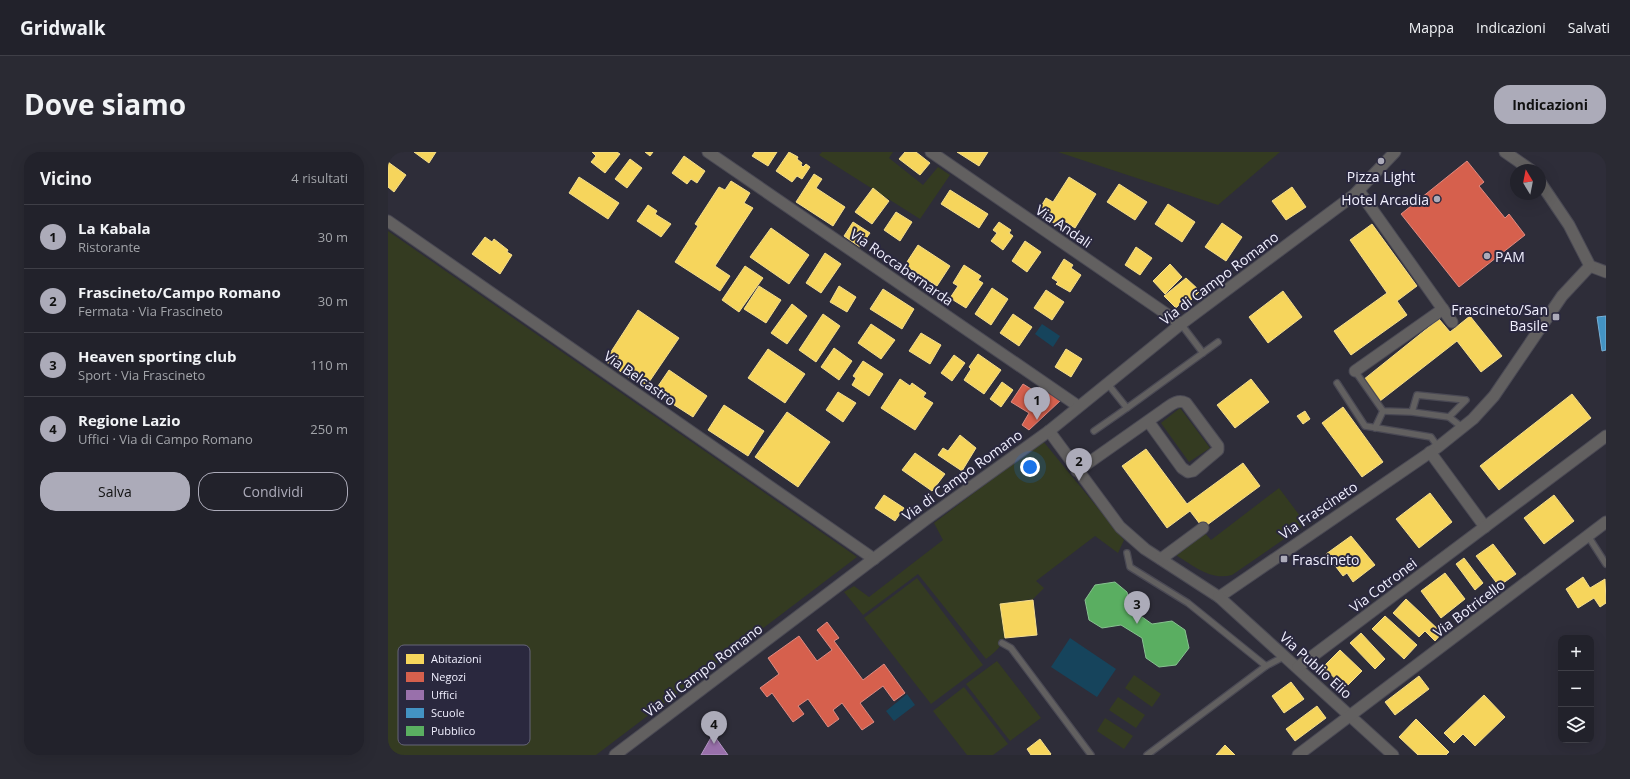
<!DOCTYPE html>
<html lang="it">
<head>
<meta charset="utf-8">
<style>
	:root { --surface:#22222b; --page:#2a2a33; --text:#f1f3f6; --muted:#a2a4a9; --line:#3f3f47; --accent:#acabb9 }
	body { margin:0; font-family:"Open Sans",sans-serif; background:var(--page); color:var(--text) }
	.controls { position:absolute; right:12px; bottom:12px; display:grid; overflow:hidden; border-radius:8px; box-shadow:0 4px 16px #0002 }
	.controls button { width:36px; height:36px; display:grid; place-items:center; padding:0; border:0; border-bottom:1px solid var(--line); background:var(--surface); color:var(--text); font:20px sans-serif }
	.compass { position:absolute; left:1122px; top:12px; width:36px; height:36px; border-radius:50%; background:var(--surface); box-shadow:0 4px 16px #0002; rotate:350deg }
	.you { position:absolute; left:642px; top:315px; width:14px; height:14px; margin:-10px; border:3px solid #fff; border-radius:50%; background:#1a73e8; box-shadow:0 0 0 6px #1a73e833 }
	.badge { display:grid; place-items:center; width:26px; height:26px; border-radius:50%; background:var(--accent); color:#111; font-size:13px; font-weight:700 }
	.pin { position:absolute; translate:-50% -33px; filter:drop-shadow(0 1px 2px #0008) }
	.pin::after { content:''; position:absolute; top:21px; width:14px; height:12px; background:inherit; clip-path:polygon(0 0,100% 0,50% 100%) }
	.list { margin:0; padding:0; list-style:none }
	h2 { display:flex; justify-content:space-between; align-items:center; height:52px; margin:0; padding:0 16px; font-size:17px }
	h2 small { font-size:13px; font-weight:400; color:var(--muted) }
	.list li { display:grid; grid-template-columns:26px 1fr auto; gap:12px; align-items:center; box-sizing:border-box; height:64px; padding:0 16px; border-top:1px solid var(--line) }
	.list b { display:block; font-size:15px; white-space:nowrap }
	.list p { margin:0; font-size:13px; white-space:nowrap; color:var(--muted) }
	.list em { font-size:13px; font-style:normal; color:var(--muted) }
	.actions { display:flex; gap:8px; padding:12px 16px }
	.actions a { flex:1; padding:9px 0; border:1px solid var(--accent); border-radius:16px; text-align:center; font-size:14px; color:var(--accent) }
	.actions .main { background:var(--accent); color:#111 }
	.icon { flex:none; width:22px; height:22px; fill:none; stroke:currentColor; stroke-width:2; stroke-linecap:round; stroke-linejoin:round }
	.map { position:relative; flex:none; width:1218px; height:603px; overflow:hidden; border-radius:16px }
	header { display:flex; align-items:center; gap:24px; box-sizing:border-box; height:56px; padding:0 20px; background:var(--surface); border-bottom:1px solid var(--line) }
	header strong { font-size:19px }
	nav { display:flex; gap:22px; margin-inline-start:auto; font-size:14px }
	.intro { display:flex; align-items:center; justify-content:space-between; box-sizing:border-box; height:96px; padding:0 24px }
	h1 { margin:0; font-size:28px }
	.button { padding:10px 18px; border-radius:16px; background:var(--accent); color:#111; font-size:14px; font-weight:700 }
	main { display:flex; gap:24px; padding:0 24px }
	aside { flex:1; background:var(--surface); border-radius:16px; box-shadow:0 4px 16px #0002 }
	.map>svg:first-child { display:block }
	.green { fill:#343b21 }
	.water { fill:#16445c }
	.homes { fill:#f6d55c; stroke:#f4dd8d }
	.shops { fill:#d6604d; stroke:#de8b82 }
	.offices { fill:#9970ab; stroke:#b396c4 }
	.schools { fill:#4393c3; stroke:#77afd5 }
	.public { fill:#5aae61; stroke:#87c290 }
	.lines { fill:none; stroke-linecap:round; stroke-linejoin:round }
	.service-casing { stroke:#4a4954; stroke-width:8 }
	.minor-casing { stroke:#4a4954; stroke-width:13 }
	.service { stroke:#626060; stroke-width:5.5 }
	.minor { stroke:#626060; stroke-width:11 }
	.poi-dot { fill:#acabb9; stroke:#2a283e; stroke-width:1.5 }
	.labels { text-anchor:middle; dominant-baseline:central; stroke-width:4; stroke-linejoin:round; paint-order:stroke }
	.poi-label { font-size:14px; fill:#f0effe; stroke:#2a283e; text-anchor:end }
	.street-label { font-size:14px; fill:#f0effe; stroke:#2a283e }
	.key { fill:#2a283e; stroke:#656478; stroke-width:1 }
	.key-label { font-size:11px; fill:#f0effe }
</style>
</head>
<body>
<header>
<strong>Gridwalk</strong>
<nav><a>Mappa</a><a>Indicazioni</a><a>Salvati</a></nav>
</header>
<div class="intro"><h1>Dove siamo</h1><a class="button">Indicazioni</a></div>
<main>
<aside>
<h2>Vicino<small>4 risultati</small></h2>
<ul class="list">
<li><span class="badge">1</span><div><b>La Kabala</b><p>Ristorante</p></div><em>30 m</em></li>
<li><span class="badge">2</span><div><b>Frascineto/Campo Romano</b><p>Fermata · Via Frascineto</p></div><em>30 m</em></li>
<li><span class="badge">3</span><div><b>Heaven sporting club</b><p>Sport · Via Frascineto</p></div><em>110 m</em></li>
<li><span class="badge">4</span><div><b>Regione Lazio</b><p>Uffici · Via di Campo Romano</p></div><em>250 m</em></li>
</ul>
<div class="actions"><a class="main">Salva</a><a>Condividi</a></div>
</aside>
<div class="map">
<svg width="1218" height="603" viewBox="0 0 1218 603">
	<rect width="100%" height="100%" fill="#2e2d39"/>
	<g class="green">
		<path d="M434,0H505L501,6L535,33L550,15L562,23L532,67L431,3Z"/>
		<path d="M670,0H892L830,53Z"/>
		<path d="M0,79L469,405L208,603H0Z"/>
		<path d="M792,256L822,296L801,310L773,271Z"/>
		<path d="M655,289L736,388L730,401L707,384L648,429L656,436L645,447L612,452C616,481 624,488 598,507L530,422L475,463L456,440L466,434L481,445L555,388L546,371Z"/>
		<path d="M891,336L918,372L844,423C822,429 805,413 786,402L816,380L823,388Z"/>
		<path d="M529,426L595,513L543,552L476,466Z"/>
		<path d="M609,509L653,566L622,589L578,532Z"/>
		<path d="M746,523L773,542L764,555L737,536Z"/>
		<path d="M576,535L620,592L605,603H579L545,559Z"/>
		<path d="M730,545L757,563L748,576L721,558Z"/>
		<path d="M717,566L745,584L736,597L709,579Z"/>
	</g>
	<g class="water">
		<path d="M654,172L672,184L665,195L647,182Z"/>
		<path d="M682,486L728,517L709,545L663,515Z"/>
		<path d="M519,542L527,553L506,569L498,559Z"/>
	</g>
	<g class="homes">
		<path d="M26,0H48L41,11Z"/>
		<path d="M204,0H229L232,2L217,21L203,10L208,4Z"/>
		<path d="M257,0H265L262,4Z"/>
		<path d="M367,0H389L380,14L364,4Z"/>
		<path d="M401,0L410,5L409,7L414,11L413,13L415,15L418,12L422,15L414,27L409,24L404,30L388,19Z"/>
		<path d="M517,0H528L542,11L532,23L511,7Z"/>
		<path d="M569,0H600L591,14Z"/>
		<path d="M296,4L317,19L309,31L303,27L299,32L284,21Z"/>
		<path d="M242,7L254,16L239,36L227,27Z"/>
		<path d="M0,10L18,23L6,40L0,35Z"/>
		<path d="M426,22L434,27L428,36L457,55L445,74L408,50Z"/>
		<path d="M191,25L231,51L220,67L181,41Z"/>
		<path d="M681,25L708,42L687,76L673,67L669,73L649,61L658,46L665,50Z"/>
		<path d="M343,29L362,41L356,51L365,56L327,114L342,124L332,139L287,110L310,74L307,72L331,35L337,38Z"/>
		<path d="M731,32L759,50L747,68L719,50Z"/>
		<path d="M904,35L918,55L898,68L884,49Z"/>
		<path d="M485,36L501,49L484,72L467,60Z"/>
		<path d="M562,38L600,62L591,76L553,52Z"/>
		<path d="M780,52L807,70L794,90L767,72Z"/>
		<path d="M260,53L269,59L267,62L283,72L273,85L249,69Z"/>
		<path d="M508,60L524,70L512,89L496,78Z"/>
		<path d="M465,70L482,81L472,95L456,84Z"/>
		<path d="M611,70L623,78L621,81L625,84L615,98L603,89L609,81L605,78Z"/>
		<path d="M834,71L854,85L838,109L817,95Z"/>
		<path d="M984,72L1029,134L1009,149L1019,163L963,203L946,179L999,141L962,88Z"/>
		<path d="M383,76L421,103L401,132L362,105Z"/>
		<path d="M97,85L104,90L106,87L120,98L119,100L124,103L112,122L84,102Z"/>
		<path d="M637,89L653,100L639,120L624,109Z"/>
		<path d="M530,93L562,114L549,134L517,113Z"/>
		<path d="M748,95L764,106L752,123L737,113Z"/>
		<path d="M437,101L453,112L433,141L418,131Z"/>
		<path d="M676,107L685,113L683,116L693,123L682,140L668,132L670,130L664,126Z"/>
		<path d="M782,112L794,125L777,142L765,129Z"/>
		<path d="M576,113L593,124L590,128L595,131L578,156L562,146L570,134L565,131Z"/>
		<path d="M357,114L375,126L351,160L334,148Z"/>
		<path d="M798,126L812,139L801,150L797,147L788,156L776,144Z"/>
		<path d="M371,134L393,148L378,171L356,157Z"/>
		<path d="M451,134L468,145L459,160L442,150Z"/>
		<path d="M604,136L620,147L603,173L587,162Z"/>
		<path d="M495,137L526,157L514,177L482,157Z"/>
		<path d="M658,138L676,150L664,168L646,156Z"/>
		<path d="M895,139L914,165L880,191L861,165Z"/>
		<path d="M404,152L419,164L399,192L383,181Z"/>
		<path d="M250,158L291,186L257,236L217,209Z"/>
		<path d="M435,162L452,174L428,210L411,198Z"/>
		<path d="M625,162L644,175L631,194L612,181Z"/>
		<path d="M1082,164L1114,204L1093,220L1069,189L992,249L975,228L1051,167L1062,180Z"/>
		<path d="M483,172L507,188L493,207L470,191Z"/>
		<path d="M533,181L553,193L542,212L521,199Z"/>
		<path d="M446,196L464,209L451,228L433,215Z"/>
		<path d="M380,197L417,222L397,251L360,226Z"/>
		<path d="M678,197L694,207L683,225L667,215Z"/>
		<path d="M590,202L613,218L596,242L576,228L583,217L581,215Z"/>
		<path d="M566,203L577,211L564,229L553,221Z"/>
		<path d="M475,209L495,222L481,244L464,233L468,226L465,224Z"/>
		<path d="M281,218L319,244L305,265L266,240Z"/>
		<path d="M512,227L522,234L524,231L538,241L535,245L545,251L527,278L493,256Z"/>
		<path d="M863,227L881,250L847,276L829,253Z"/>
		<path d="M614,230L625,238L613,255L602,247Z"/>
		<path d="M450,240L468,251L455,270L438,258Z"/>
		<path d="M1184,242L1203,266L1111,338L1092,314Z"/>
		<path d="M336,253L376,279L360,304L320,278Z"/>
		<path d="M955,255L995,310L974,325L934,271Z"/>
		<path d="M917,259L922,267L915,272L909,264Z"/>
		<path d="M399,260L442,290L410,335L367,305Z"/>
		<path d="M572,283L588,296L574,319L550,303L555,296L560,299Z"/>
		<path d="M758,297L799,352L855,311L872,334L815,376L802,359L779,376L734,314Z"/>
		<path d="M527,301L557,322L544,339L514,318Z"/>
		<path d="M1042,341L1064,370L1031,396L1008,367Z"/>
		<path d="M496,343L516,356L507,369L487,356Z"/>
		<path d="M1166,343L1186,369L1156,392L1136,366Z"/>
		<path d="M963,384L987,413L965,430L959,421L955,424L938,402Z"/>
		<path d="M1105,392L1128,422L1111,434L1088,404Z"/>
		<path d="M1076,406L1095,431L1087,438L1068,412Z"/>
		<path d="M1057,421L1077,447L1053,466L1033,439Z"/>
		<path d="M1195,425L1202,436L1217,427L1218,451L1212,455L1206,446L1190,456L1178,437Z"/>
		<path d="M1018,447L1054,481L1047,489L1037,479L1031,485L1005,461Z"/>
		<path d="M645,448L649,483L617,486L612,452Z"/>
		<path d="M997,464L1029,493L1016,507L984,477Z"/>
		<path d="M973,481L997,507L987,517L962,491Z"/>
		<path d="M952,498L974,519L960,533L958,531L955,534L935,515Z"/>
		<path d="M1031,524L1041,537L1007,563L997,550Z"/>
		<path d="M903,530L916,547L896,561L884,544Z"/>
		<path d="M1096,543L1117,565L1087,594L1075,582L1066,591L1056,581Z"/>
		<path d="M929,554L938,566L907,589L898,577Z"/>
		<path d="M1028,567L1061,600L1058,603H1030L1011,585Z"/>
		<path d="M652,587L663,602L662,603H643L639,597Z"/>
		<path d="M837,593L847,603H828Z"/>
	</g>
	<g class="shops">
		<path d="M1079,9L1096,30L1091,34L1117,66L1121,62L1137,83L1071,135L1013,62Z"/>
		<path d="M635,232L648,240L652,235L673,248L641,278L634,273L641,261L623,250Z"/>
		<path d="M439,470L451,486L446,489L475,528L496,512L517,541L506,549L495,534L472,551L486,570L474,578L454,551L445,558L451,567L440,575L420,547L410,554L416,562L405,570L384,541L379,545L372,536L391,522L380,506L411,484L429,509L444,498L429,478Z"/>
	</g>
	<path class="offices" d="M325,582L340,603H313Z"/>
	<path class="schools" d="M1218,164V198L1214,199L1209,165Z"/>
	<path class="public" d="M727,430L739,440L743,457L764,472L784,469L797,478L801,496L788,513L771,515L758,506L754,486L733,473L714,476L701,468L697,448L707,433Z"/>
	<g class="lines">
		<defs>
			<g id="service">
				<path d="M793,172L815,201"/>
				<path d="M967,219L995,259L1024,260L1061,265L1078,248L1029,243L1024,260"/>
				<path d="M719,231L739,256L830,190"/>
				<path d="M949,231L977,274L1043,285L1050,295"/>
				<path d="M1061,265L1075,276"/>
				<path d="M987,276L995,259"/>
				<path d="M706,279L739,256"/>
				<path d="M1200,384L1218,412"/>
				<path d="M739,401L742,415L800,451L878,514"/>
				<path d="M614,491L623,496L703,603"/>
				<path d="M759,603L878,514L897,504"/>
			</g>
			<g id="minor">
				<path d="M320,0L690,254"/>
				<path d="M543,0L793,172"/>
				<path d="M1117,0L1143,18"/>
				<path d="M1152,30L1181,73L1202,114L1218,120"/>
				<path d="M971,39L1064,170"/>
				<path d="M0,69L486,407"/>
				<path d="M967,219L1055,157"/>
				<path d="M661,279L732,375L757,397L831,445L1050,295L1085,267L1106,244L1174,144L1202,114"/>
				<path d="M1042,300L1097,375"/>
				<path d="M689,319L777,257C784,252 790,247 798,251L830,294V298L805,319L800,320L794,316L760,269"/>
				<path d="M773,407L815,376"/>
				<path d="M831,445L1005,603"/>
				<path d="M910,515L1218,284"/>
				<path d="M227,603L537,368L661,279L793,172L966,43L1007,0"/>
				<path d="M910,603L1218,370"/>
			</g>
		</defs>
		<use href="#service" class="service-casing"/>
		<use href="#minor" class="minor-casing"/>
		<use href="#service" class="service"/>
		<use href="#minor" class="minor"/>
	</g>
	<g class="poi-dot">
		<circle cx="993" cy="9" r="4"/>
		<circle cx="1049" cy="47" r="4"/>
		<circle cx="1099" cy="104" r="4"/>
		<rect x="1164" y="161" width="8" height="8" rx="2"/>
		<rect x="892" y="403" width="8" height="8" rx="2"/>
	</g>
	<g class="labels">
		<g class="poi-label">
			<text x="993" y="24" text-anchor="middle">Pizza Light</text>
			<text x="1041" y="47">Hotel Arcadia</text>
			<text x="1107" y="104" text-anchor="start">PAM</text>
			<text x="1160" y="157">Frascineto/San<tspan x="1160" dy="16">Basile</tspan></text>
			<text x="904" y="407" text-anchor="start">Frascineto</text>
		</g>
		<g class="street-label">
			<text transform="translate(676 74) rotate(34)">Via Andali</text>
			<text transform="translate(514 115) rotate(35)">Via Roccabernarda</text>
			<text transform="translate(831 126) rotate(-37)">Via di Campo Romano</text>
			<text transform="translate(252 226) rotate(35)">Via Belcastro</text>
			<text transform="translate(574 323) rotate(-36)">Via di Campo Romano</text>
			<text transform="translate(930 358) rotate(-34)">Via Frascineto</text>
			<text transform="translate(995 433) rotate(-37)">Via Cotronei</text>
			<text transform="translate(1081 456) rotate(-37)">Via Botricello</text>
			<text transform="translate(928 513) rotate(42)">Via Publio Elio</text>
			<text transform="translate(315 518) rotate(-37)">Via di Campo Romano</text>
		</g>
	</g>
	<rect x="10" y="493" width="132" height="100" rx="6" class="key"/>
	<rect x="18" y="502" width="18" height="10" fill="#f6d55c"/>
	<rect x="18" y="520" width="18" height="10" fill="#d6604d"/>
	<rect x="18" y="538" width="18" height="10" fill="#9970ab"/>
	<rect x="18" y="556" width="18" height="10" fill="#4393c3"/>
	<rect x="18" y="574" width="18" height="10" fill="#5aae61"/>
	<g class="key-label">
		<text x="43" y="511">Abitazioni</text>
		<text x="43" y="529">Negozi</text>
		<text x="43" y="547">Uffici</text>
		<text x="43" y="565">Scuole</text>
		<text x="43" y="583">Pubblico</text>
	</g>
</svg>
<div class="controls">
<button>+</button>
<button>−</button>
<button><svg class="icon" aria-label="layers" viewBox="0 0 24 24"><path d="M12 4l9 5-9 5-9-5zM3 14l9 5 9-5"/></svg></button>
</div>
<svg class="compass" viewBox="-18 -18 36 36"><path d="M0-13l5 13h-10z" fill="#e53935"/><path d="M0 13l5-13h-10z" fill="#a2a4a9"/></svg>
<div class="you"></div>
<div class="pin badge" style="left:649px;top:268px">1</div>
<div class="pin badge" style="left:691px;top:329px">2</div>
<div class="pin badge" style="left:749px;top:472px">3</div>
<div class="pin badge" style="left:326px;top:592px">4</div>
</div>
</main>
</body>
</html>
